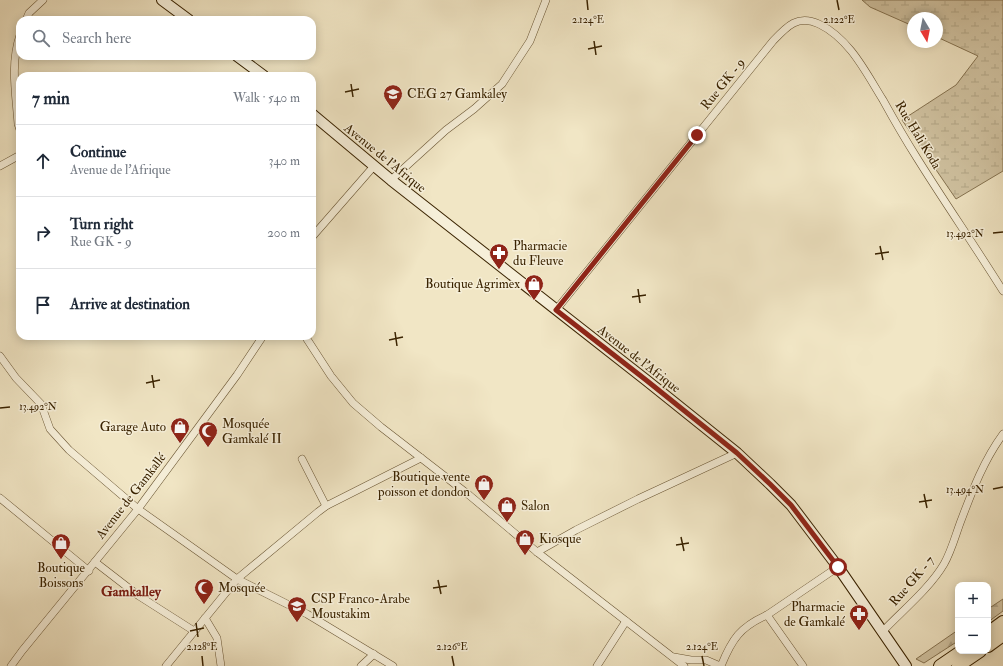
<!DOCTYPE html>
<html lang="en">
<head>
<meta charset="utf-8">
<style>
	:root { --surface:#fff; --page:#f6f6f7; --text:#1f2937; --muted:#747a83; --line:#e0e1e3 }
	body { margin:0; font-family:"IM FELL Double Pica",serif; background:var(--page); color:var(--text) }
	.controls { position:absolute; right:12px; bottom:12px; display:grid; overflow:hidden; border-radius:8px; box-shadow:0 2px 10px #0003 }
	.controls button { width:36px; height:36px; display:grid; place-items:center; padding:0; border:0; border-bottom:1px solid var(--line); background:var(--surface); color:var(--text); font:20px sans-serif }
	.compass { position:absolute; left:907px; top:12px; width:36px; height:36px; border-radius:50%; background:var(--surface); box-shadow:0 2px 10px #0003; rotate:170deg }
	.stop { position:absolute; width:12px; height:12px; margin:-9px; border:3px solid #8f2418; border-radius:50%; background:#fff }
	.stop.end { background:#8f2418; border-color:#fff; box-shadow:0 1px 4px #0008 }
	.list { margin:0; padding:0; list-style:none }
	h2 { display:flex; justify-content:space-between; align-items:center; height:52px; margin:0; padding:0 16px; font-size:17px }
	h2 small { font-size:13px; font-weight:400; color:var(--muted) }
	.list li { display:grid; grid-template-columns:26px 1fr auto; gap:12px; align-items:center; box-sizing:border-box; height:72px; padding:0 16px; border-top:1px solid var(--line) }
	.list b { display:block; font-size:15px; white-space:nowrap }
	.list p { margin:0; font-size:13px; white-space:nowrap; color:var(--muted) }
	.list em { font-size:13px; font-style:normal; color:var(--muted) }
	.icon { flex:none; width:22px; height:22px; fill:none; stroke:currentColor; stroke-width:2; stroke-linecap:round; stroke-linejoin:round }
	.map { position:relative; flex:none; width:1003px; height:666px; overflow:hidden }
	.search { position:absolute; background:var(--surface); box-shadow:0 2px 10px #0003; left:16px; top:16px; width:300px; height:44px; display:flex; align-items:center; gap:10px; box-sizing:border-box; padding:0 14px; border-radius:12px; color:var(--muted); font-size:15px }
	.panel { position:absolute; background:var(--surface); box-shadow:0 2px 10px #0003; left:16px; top:72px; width:300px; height:268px; border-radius:12px }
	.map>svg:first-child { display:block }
	.forest { fill:url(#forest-firs); stroke:#867452 }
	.wetland { fill:url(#wetland-marsh); stroke:#867452 }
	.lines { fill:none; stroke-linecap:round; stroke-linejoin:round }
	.minor-casing { stroke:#685432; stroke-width:8 }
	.secondary-casing { stroke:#3a2301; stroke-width:12 }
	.trunk-casing { stroke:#3a2301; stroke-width:14 }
	.minor { stroke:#f6efd9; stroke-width:7 }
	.secondary { stroke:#f6efd9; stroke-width:10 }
	.trunk { stroke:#f1e6c5; stroke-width:12 }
	.route { stroke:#8f2418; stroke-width:5 }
	.ticks { fill:none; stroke:#3a2301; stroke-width:1.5 }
	.labels { text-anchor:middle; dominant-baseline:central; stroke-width:3; stroke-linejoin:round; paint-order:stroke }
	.street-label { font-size:13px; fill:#3a2301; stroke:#f6efd9 }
	.poi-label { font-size:13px; fill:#3a2301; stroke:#f6efd9; text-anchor:start }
	.neighbourhood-label { font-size:14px; font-weight:bold; fill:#7a1f14; stroke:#f6efd9 }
	.ticks-label { font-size:10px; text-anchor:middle; fill:#3a2301; stroke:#f6efd9; stroke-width:3; stroke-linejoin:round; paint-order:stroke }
</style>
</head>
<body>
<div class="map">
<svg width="1003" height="666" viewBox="0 0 1003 666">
	<defs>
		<pattern id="forest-firs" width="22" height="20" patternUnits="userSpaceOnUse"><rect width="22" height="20" fill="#d2c5a4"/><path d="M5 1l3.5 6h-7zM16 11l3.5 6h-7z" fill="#b5a98b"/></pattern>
		<pattern id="wetland-marsh" width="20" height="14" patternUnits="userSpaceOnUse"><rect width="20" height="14" fill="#d2c5a4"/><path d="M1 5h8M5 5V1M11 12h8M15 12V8" fill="none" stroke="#b5a98b"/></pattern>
	</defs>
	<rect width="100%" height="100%" fill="#f1e6c5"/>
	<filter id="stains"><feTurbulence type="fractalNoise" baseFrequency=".005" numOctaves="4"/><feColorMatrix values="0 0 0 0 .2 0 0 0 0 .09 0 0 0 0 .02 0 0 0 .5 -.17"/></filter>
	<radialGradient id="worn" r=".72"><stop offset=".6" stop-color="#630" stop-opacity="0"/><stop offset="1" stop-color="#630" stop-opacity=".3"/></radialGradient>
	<g class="forest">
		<path d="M1003,599V611L988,622V609Z"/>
		<path d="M958,630V641L924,663L916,659Z"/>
	</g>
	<path class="wetland" d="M862,0H1003V171L956,199L902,120L956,85L978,56L937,37V18H913V26L870,7Z"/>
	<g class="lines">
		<defs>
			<g id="minor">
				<path d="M26,20L29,13L43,0"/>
				<path d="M20,35C10,64 16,95 18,124L20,130"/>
				<path d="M0,166L20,155"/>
				<path d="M391,180L446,130L474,109L502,84L530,41L546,0"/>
				<path d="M312,237L374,166"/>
				<path d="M556,310L773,41C787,26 798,14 819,24C850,39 866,73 883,100C894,120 905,139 917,158C945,203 975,246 1003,291"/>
				<path d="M305,336L331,376L353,403L381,427L469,495L537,552L684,666"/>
				<path d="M0,356L16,378L41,404L50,429L69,450L138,509L237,579L307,614L393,666"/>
				<path d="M302,459L326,506"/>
				<path d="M0,498L89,571"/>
				<path d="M537,552L576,530L638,499L737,453"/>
				<path d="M95,562L139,596L194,631"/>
				<path d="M205,618L217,638L221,666"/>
				<path d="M883,631C902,611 930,588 944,564C952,550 956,533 962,518C973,489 984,460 1003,434"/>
				<path d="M674,657L691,660H706L720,666"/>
				<path d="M11,666L22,651L138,509L237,375L263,336"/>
				<path d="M166,666L237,579L318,512L326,506L421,458"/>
				<path d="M361,666L374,654"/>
				<path d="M597,666L626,621"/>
				<path d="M721,666C732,639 740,627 767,615"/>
				<path d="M803,666L767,615L838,567"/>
			</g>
			<g id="secondary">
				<path d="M162,0L189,20"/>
				<path d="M237,56L264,76"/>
				<path d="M312,114L391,180L646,380L737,453L770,484L791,505L838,567L906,666"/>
			</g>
			<g id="trunk">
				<path d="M988,633L1003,622"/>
				<path d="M988,646L1003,635"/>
				<path d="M940,666L962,651"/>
				<path d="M958,666L980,651"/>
			</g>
		</defs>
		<use href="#minor" class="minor-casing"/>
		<use href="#secondary" class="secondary-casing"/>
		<use href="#trunk" class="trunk-casing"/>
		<use href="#minor" class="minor"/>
		<use href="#secondary" class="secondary"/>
		<use href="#trunk" class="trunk"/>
	</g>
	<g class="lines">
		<path class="route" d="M697,135L556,310L646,380L737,453L770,484L791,505L838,567"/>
	</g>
	<path class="ticks" d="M587,0L588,10M837,0L839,10M594,41L596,55M588,49L602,46M351,84L353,97M345,92L359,89M993,233L1003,232M880,246L883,260M875,254L889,252M638,289L640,303M632,297L646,295M395,332L397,346M389,340L403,337M152,375L154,388M146,383L160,380M0,408L10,407M993,489L1003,487M924,494L927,508M919,502L932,500M681,537L684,551M676,545L689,543M438,580L441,594M433,588L447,586M196,623L198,637M190,631L204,628M202,656L203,666M452,656L454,666M702,656L704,666"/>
	<defs>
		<symbol id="school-pin" viewBox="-11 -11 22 30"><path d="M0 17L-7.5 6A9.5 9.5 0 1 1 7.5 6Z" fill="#8f2418" stroke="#f6efd9"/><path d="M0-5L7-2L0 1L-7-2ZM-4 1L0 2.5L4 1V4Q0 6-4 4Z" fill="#fff"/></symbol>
		<symbol id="pharmacy-pin" viewBox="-11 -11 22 30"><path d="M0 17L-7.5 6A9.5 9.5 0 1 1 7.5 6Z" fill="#8f2418" stroke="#f6efd9"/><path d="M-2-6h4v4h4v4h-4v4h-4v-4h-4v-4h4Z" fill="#fff"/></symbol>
		<symbol id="shop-pin" viewBox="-11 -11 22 30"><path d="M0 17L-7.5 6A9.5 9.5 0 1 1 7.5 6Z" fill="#8f2418" stroke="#f6efd9"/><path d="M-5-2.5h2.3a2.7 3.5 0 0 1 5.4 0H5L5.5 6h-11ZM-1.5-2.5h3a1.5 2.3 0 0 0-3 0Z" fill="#fff"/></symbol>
		<symbol id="mosque-pin" viewBox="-11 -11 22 30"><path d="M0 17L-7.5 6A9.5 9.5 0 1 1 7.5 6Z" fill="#8f2418" stroke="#f6efd9"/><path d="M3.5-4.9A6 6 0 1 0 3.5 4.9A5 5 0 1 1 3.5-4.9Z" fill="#fff"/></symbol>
	</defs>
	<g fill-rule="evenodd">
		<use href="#school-pin" x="382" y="83" width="22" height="30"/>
		<use href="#pharmacy-pin" x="488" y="242" width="22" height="30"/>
		<use href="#shop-pin" x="523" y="273" width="22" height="30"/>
		<use href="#shop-pin" x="169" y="416" width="22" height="30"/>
		<use href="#mosque-pin" x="197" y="420" width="22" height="30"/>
		<use href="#shop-pin" x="473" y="473" width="22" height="30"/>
		<use href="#shop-pin" x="496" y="495" width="22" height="30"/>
		<use href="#shop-pin" x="514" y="528" width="22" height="30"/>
		<use href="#shop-pin" x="50" y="532" width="22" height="30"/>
		<use href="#mosque-pin" x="193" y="577" width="22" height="30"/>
		<use href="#school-pin" x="286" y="595" width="22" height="30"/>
		<use href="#pharmacy-pin" x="848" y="603" width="22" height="30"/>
	</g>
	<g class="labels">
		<g class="street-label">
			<text transform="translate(723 84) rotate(-51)">Rue GK - 9</text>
			<text transform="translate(918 135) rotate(59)">Rue Hali Koda</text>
			<text transform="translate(385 158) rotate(39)">Avenue de l'Afrique</text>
			<text transform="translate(639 359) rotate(38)">Avenue de l'Afrique</text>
			<text transform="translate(131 496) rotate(-52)">Avenue de Gamkallé</text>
			<text transform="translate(912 581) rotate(-49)">Rue GK - 7</text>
		</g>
		<g class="poi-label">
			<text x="407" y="94">CEG 27 Gamkaley</text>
			<text x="513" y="246">Pharmacie<tspan x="513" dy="15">du Fleuve</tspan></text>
			<text x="520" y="284" text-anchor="end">Boutique Agrimex</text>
			<text x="222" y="424">Mosquée<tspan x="222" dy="15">Gamkalé II</tspan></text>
			<text x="166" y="427" text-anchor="end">Garage Auto</text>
			<text x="470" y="477" text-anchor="end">Boutique vente<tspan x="470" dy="15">poisson et dondon</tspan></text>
			<text x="521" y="506">Salon</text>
			<text x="539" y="539">Kiosque</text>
			<text x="61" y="568" text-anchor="middle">Boutique<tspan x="61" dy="15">Boissons</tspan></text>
			<text x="218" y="588">Mosquée</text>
			<text x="311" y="599">CSP Franco-Arabe<tspan x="311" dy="15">Moustakim</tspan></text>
			<text x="845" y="607" text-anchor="end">Pharmacie<tspan x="845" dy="15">de Gamkalé</tspan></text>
		</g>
		<g class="neighbourhood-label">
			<text x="131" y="591">Gamkalley</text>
		</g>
	</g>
	<g class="ticks-label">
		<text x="588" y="23">2.124°E</text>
		<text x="839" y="23">2.122°E</text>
		<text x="965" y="237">13.492°N</text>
		<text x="38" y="410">13.492°N</text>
		<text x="965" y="493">13.494°N</text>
		<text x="202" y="650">2.128°E</text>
		<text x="452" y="650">2.126°E</text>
		<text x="702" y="650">2.124°E</text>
	</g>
	<rect width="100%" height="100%" filter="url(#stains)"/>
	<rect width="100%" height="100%" fill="url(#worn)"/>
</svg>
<div class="controls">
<button>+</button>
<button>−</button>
</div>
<svg class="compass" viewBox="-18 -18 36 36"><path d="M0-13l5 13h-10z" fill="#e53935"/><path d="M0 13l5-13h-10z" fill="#747a83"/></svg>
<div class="stop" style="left:838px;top:567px"></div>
<div class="stop end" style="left:697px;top:135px"></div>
<div class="search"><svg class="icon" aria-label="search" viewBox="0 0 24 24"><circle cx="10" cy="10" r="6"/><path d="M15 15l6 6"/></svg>Search here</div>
<section class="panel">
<h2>7 min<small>Walk · 540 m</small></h2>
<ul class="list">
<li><svg class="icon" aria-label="ahead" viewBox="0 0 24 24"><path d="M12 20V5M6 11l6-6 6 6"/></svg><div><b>Continue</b><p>Avenue de l'Afrique</p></div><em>340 m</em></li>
<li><svg class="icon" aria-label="right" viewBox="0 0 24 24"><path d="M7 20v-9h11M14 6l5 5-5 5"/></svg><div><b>Turn right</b><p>Rue GK - 9</p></div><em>200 m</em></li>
<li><svg class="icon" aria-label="arrive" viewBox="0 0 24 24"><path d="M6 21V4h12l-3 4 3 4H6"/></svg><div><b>Arrive at destination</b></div></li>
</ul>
</section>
</div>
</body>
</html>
